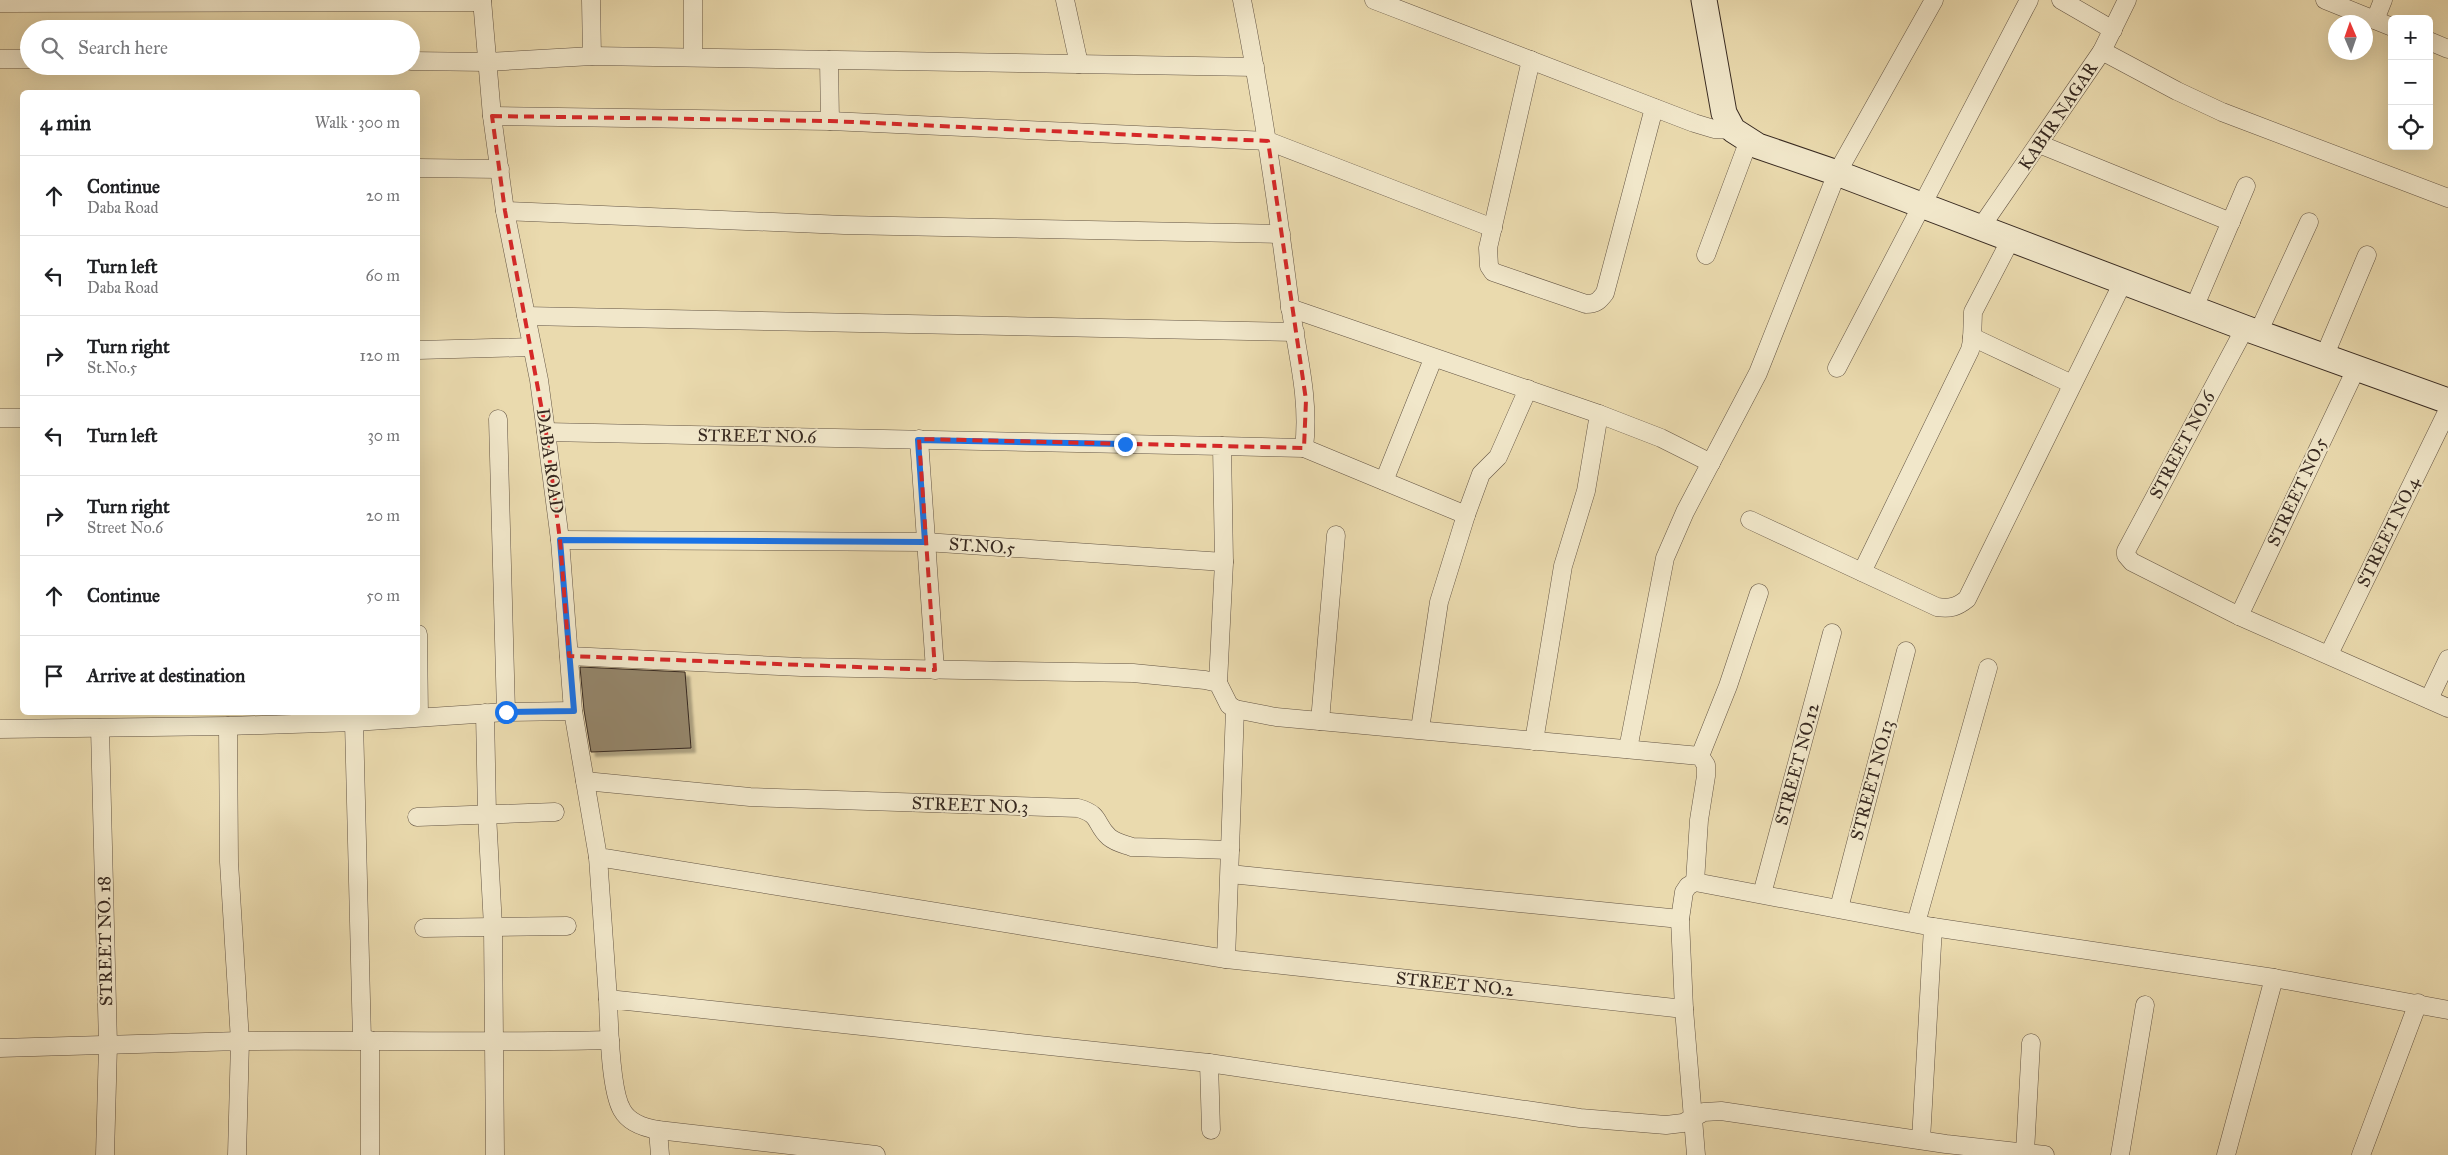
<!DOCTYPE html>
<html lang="en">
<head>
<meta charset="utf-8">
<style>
	:root { --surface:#fff; --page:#f2f2f2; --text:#202124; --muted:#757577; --line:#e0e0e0 }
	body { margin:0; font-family:"IM FELL Great Primer",serif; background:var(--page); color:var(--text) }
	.controls { position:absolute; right:15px; top:15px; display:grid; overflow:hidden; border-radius:8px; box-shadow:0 5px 20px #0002 }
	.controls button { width:45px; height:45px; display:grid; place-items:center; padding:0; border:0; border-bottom:1px solid var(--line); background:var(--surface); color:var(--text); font:25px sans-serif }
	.compass { position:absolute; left:2328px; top:15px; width:45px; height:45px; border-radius:50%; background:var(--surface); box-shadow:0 5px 20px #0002; rotate:358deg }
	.stop { position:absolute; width:15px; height:15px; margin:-11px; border:4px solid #1a73e8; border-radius:50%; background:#fff }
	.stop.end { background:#1a73e8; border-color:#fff; box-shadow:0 1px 5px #0008 }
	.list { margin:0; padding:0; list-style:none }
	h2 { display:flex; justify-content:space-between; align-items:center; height:65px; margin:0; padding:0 20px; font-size:21px }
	h2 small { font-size:16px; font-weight:400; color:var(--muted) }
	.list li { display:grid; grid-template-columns:32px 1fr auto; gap:15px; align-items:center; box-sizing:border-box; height:80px; padding:0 20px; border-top:1px solid var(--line) }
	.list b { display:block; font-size:19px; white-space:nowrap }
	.list p { margin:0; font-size:16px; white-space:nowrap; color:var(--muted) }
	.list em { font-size:16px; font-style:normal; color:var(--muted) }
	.icon { flex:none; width:28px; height:28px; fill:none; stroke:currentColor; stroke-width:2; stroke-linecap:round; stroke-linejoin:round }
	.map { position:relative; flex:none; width:2448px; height:1155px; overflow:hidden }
	.search { position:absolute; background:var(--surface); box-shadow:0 5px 20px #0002; left:20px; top:20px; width:400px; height:55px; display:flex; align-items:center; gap:12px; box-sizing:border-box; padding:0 18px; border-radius:28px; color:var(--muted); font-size:19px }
	.panel { position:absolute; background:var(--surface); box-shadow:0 5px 20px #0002; left:20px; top:90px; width:400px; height:625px; border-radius:8px }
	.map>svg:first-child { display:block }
	.building { fill:#94856a; stroke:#372920; filter:url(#shadow) }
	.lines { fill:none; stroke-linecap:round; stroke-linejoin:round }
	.street-casing { stroke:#645544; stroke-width:19 }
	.secondary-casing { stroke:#372920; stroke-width:27 }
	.street { stroke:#f1e7ca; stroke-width:18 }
	.secondary { stroke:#f1e7ca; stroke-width:25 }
	.route { stroke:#1a73e8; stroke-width:6 }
	.marked { fill:none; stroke:#d62828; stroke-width:4; stroke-dasharray:10 6; stroke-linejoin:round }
	.labels { text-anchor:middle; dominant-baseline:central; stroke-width:4; stroke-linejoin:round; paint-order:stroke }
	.street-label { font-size:18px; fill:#372920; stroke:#f1e7ca }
</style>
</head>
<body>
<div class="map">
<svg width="2448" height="1155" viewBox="0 0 2448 1155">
	<defs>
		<filter id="shadow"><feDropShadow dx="4.5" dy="4.5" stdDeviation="1" flood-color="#0004"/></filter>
	</defs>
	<rect width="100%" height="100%" fill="#eadaae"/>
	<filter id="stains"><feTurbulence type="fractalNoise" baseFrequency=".004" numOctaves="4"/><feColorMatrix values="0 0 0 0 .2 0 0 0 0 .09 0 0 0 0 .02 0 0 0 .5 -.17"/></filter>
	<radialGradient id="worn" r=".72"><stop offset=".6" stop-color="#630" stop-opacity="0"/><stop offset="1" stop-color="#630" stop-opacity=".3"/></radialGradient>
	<path class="building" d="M580,667L685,672L691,748L591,752L584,710Z"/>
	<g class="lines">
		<defs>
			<g id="street">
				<path d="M482,0L492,116L505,211L539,380L546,432L560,540L573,711L598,857L1226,959L1684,1009"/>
				<path d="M591,0L592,56"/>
				<path d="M1065,0L1079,64"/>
				<path d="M1374,0L1694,123L1714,129L1733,130"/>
				<path d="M2061,0L2113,30"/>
				<path d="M2325,0L2392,27"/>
				<path d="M0,3L482,2"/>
				<path d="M2375,20L2383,0"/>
				<path d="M2429,41L2448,49"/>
				<path d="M2102,51L2177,91L2222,112L2448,198"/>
				<path d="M693,57V0"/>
				<path d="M0,59H29"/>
				<path d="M829,60L830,121"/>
				<path d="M1531,60L1488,248L1489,266L1493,272L1586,304C1596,304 1599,301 1605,293L1654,108"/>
				<path d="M411,61L487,62L592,56L1255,67"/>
				<path d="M492,116L830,121L1268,141L1493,228"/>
				<path d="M2039,144L2231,222"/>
				<path d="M418,168L500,169"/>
				<path d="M505,211L844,225L1281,234"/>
				<path d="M1981,227L2102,51L2127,0"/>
				<path d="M1706,255L1749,140"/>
				<path d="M1290,308C1393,344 1496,378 1599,414L1586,491L1563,566L1534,741"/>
				<path d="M2194,308L2246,186"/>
				<path d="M526,316L1295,332"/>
				<path d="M2245,328L2126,551V555L2132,562L2239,616L2448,708"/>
				<path d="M2258,333L2309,222"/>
				<path d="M1972,337L2072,384"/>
				<path d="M418,350L532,347"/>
				<path d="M2324,357L2367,255"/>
				<path d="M1837,368L2029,0"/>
				<path d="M1599,414L1661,438L1711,463"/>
				<path d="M0,418H22"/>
				<path d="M498,419L506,712"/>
				<path d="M546,432L1222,446L1224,562L1218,683"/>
				<path d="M919,439L935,670"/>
				<path d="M1222,446L1304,448C1310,399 1297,353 1290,305C1277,203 1262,101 1242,0"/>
				<path d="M1304,448L1466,515"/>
				<path d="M1384,481L1433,359"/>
				<path d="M1750,520L1937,607C1950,609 1957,607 1967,599L2123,282"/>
				<path d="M560,540L925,542L1224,562"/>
				<path d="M1862,572L1970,350L1972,341L1973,312L2011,239"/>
				<path d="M2239,616L2356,369"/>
				<path d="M418,634L419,717"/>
				<path d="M2329,654L2448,410"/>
				<path d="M569,656L801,667L1133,673L1205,680L1218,683L1229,705L1235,709L1276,717L1700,756L1706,765V776L1699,820L1695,882"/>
				<path d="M2429,699L2448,659"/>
				<path d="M485,713L487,814L493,927L495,1155"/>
				<path d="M1320,721L1336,535"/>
				<path d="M354,722L362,1040"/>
				<path d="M228,726L229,862L240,1041C363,1040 486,1043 610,1040"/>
				<path d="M100,728L108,1045L105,1155"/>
				<path d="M0,729L228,726L354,722L506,712L573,711"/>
				<path d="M1420,729L1439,602L1466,515L1481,474L1498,457L1528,389"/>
				<path d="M1628,749L1665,558L1685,512L1758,373L1837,173L1934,0"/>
				<path d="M1700,756L1728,686L1759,593"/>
				<path d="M585,781L750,797L1078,808C1102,815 1094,823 1109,837C1116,843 1124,844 1132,847L1230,850L1226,959"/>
				<path d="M417,817L555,812"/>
				<path d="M1230,850L1235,709"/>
				<path d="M598,857L608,999"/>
				<path d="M1230,874L1680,919"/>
				<path d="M1762,894L1832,633"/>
				<path d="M1839,908L1906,651"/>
				<path d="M1916,923L1988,668"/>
				<path d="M424,928L567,926"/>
				<path d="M370,1040V1155"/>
				<path d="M0,1048L240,1041L237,1155"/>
				<path d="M1209,1063L1211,1130"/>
				<path d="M658,1130L660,1155"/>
				<path d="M1921,1140L1933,927"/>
				<path d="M2025,1152L2031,1043"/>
				<path d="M876,1155L658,1130C646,1128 629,1123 622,1110C610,1090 609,1025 608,999L1209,1063L1580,1118L1666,1125L1683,1123L1704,1112L1721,1111L1946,1144L2045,1155"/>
				<path d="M1696,1155L1684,1009L1680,919L1684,892L1688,886L1695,882L1933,927L2274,978L2448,1010"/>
				<path d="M2120,1155L2145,1005"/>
				<path d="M2226,1155L2274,978"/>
				<path d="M2361,1155L2418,1003"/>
			</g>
			<path id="secondary" d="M1704,0L1724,113L1733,130L1758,146L1837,173L2245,328L2448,401"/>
		</defs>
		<use href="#street" class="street-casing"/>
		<use href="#secondary" class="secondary-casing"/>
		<use href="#street" class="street"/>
		<use href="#secondary" class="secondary"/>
	</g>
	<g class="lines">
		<path class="route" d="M506,712L574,711L560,540L925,542L918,440L1125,444"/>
	</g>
	<path class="marked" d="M492,116L830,121L1268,141L1306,400L1304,448L919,439L935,670L569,656L560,540L546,432L505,211Z"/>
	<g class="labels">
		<g class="street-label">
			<text transform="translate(2058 116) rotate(-56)">KABIR NAGAR</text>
			<text transform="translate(757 436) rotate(1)">STREET NO.6</text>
			<text transform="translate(2182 445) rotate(-62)">STREET NO.6</text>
			<text transform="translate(550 461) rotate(82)">DABA ROAD</text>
			<text transform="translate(2297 492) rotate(-65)">STREET NO.5</text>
			<text transform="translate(2388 532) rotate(-64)">STREET NO.4</text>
			<text transform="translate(982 546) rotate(4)">ST.NO.5</text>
			<text transform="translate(1797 764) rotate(-75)">STREET NO.12</text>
			<text transform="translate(1872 780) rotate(-75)">STREET NO.13</text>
			<text transform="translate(970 805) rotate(2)">STREET NO.3</text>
			<text transform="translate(105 941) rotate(-91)">STREET NO. 18</text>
			<text transform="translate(1455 984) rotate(6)">STREET NO.2</text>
		</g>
	</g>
	<rect width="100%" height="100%" filter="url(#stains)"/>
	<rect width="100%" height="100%" fill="url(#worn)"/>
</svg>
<div class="controls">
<button>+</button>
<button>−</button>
<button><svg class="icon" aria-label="locate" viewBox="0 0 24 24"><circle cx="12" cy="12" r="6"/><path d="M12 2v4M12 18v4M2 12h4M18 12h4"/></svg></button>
</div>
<svg class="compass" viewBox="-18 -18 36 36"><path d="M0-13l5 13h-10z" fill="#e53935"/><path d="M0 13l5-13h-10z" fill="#757577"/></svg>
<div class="stop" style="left:506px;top:712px"></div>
<div class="stop end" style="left:1125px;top:444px"></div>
<div class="search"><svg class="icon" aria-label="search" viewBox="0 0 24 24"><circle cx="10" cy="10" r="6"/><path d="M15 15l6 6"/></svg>Search here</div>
<section class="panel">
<h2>4 min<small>Walk · 300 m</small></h2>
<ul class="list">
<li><svg class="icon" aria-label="ahead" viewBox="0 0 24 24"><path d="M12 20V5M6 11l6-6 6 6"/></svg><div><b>Continue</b><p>Daba Road</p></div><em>20 m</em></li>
<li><svg class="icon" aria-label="left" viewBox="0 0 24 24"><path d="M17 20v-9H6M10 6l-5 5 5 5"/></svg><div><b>Turn left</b><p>Daba Road</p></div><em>60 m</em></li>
<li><svg class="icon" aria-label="right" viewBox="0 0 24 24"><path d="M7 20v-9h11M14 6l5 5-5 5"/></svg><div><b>Turn right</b><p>St.No.5</p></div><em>120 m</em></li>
<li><svg class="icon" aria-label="left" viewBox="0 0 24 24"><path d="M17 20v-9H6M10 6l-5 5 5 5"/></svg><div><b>Turn left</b></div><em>30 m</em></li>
<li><svg class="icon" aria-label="right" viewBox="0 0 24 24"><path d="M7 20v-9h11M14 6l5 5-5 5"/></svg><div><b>Turn right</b><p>Street No.6</p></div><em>20 m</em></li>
<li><svg class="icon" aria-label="ahead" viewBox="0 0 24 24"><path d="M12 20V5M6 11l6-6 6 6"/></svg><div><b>Continue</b></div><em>50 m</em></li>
<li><svg class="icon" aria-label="arrive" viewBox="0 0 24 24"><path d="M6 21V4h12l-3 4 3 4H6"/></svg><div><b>Arrive at destination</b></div></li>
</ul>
</section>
</div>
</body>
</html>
